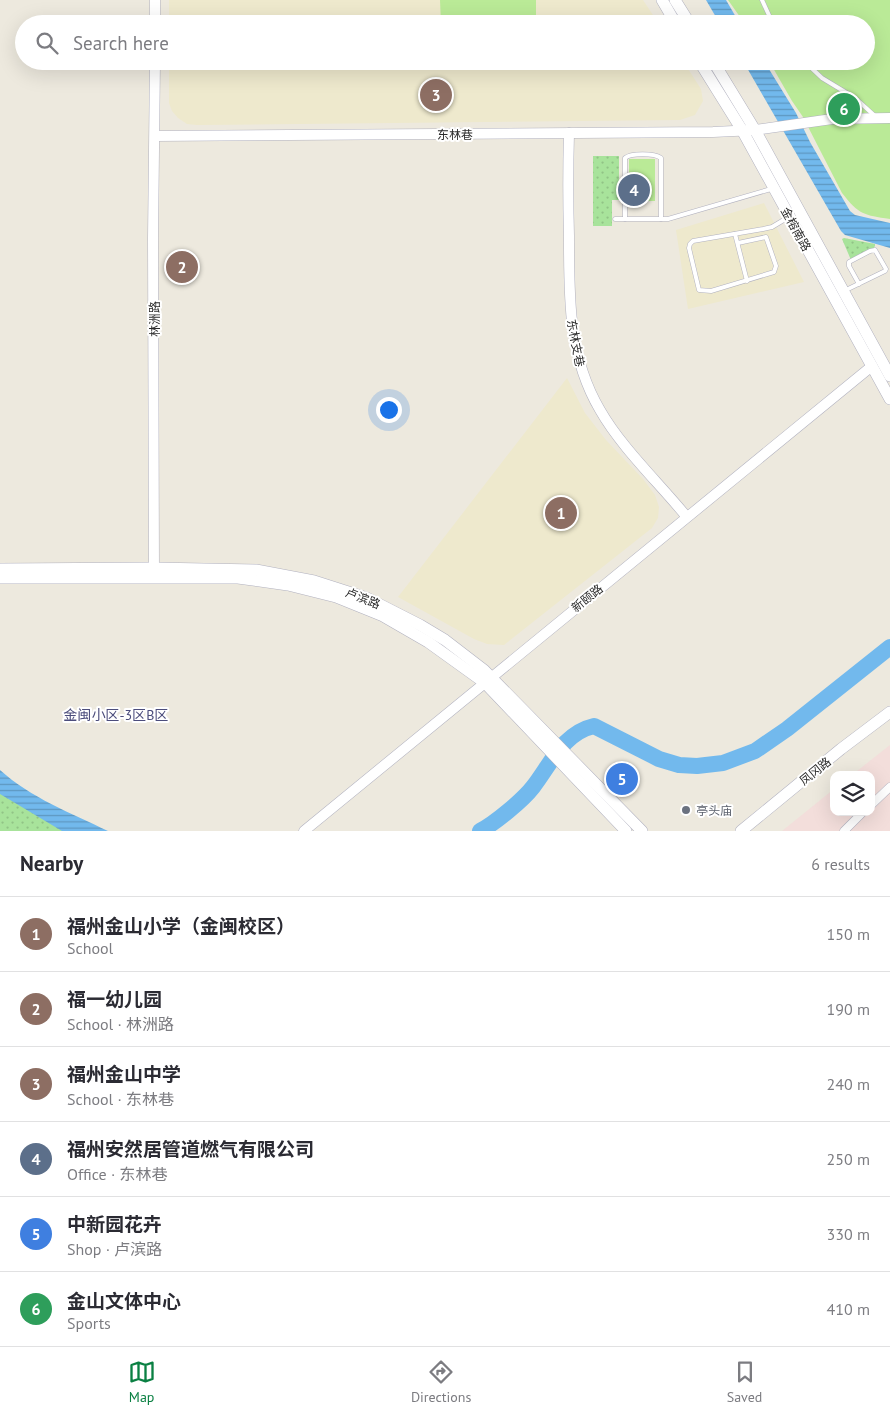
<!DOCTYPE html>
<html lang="en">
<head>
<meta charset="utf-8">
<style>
	:root { --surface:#fff; --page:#f7f7f7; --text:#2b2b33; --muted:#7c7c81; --line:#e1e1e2; --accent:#0b8043 }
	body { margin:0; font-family:"PT Sans","Noto Sans SC",sans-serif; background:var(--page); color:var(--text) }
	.controls { position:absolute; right:15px; bottom:15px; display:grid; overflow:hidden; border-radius:10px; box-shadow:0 5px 20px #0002 }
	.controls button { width:45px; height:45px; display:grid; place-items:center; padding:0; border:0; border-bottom:1px solid var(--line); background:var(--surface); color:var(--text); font:25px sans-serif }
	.you { position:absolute; left:388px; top:409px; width:18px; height:18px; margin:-12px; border:4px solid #fff; border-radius:50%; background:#1a73e8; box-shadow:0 0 0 8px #1a73e833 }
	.badge { display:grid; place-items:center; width:32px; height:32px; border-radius:50%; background:var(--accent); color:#fff; font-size:16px; font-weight:700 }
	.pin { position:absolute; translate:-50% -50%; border:2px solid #fff; box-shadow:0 1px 5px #0006 }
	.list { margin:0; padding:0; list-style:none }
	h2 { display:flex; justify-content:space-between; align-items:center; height:65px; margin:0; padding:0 20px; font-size:21px }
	h2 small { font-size:16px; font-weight:400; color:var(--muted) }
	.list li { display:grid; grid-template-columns:32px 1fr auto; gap:15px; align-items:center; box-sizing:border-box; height:75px; padding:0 20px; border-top:1px solid var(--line) }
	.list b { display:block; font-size:19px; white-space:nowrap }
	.list p { margin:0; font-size:16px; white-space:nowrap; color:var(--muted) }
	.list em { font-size:16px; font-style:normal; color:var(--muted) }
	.icon { flex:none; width:28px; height:28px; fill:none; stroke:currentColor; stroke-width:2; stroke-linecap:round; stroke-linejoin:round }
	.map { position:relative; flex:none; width:890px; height:831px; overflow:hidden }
	.search { position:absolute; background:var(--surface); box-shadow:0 5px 20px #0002; left:15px; right:15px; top:15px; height:55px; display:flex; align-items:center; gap:12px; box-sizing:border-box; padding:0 18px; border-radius:28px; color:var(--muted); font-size:19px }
	.sheet { height:515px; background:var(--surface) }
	nav { display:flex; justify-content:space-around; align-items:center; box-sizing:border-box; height:70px; border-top:1px solid var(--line); background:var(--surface); font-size:14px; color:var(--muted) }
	nav a { display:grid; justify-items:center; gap:2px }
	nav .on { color:var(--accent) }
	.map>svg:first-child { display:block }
	.education { fill:#eee9cd }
	.medical { fill:#f3dedb }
	.green { fill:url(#green-dots) }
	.pitch { fill:#baea97 }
	.water { fill:url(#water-rules) }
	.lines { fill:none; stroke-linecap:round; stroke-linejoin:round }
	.river { stroke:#72b9ed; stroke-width:16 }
	.service-casing { stroke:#b1b1bf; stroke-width:5 }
	.minor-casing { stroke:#b1b1bf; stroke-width:9 }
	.tertiary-casing { stroke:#b1b1bf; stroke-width:11 }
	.secondary-casing { stroke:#b1b1bf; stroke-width:12 }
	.service { stroke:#fff; stroke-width:4 }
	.minor { stroke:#fff; stroke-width:8 }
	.tertiary { stroke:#fff; stroke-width:10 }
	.secondary { stroke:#fff; stroke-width:11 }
	.worship-dot { fill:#6b7280; stroke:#fff; stroke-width:2 }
	.labels { text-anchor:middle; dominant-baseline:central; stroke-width:4; stroke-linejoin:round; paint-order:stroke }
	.street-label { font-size:12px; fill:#2b2b2b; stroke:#fff }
	.worship-label { font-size:12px; fill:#5b616d; stroke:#fff; text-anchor:start }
	.neighbourhood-label { font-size:14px; fill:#4c4d7c; stroke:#fff }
</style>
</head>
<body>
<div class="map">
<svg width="890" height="831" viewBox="0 0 890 831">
	<defs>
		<pattern id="green-dots" width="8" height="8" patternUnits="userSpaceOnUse" patternTransform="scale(1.25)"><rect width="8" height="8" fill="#a8e39b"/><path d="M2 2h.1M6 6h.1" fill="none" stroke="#91c386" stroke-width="1.8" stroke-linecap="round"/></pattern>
		<pattern id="water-rules" width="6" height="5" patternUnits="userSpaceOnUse" patternTransform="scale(1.25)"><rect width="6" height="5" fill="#72b9ed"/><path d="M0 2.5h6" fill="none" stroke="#5e97c0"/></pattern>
	</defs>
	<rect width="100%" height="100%" fill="#ede9de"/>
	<g class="education">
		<path d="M169,0H643L659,24H169Z"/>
		<path d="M169,61H683L701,89L703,101L695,115L680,120L197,125L187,124L178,118L172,111L169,103Z"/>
		<path d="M764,203L804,282L688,309L676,230Z"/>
		<path d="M567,378L585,413L606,440L643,479L655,495L659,507L658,518L652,528L504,645L487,644L474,639L398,597Z"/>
	</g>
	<path class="medical" d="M890,745V831H782L834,789V812H871V775H852Z"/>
	<g class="green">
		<path d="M593,156H619V200H612V226H593Z"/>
		<path d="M844,238L875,244V246L873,249L851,260L842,239Z"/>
		<path d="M0,792L71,831H0Z"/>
	</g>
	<g class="pitch">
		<path d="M440,0H536V24H441Z"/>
		<path d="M728,0H890V219C864,215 859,215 842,193L803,117L792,101L769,61H866V24H745Z"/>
		<rect x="629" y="159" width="26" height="42"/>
	</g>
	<g class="water">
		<path d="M706,0H726L740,24H720Z"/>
		<path d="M743,61H764L796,113L810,142L850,211L855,215L890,223V248L845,235L841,231Z"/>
		<path d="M0,770C31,798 71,813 108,831H62L0,794Z"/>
	</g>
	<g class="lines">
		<path class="river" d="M480,831C494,824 523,800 533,787C551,764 563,733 594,726L659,759L679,765L697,766L723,763L755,751L787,729L890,647"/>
		<defs>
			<g id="service">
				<path d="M762,0L773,24"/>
				<path d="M804,61L822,78L855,98L875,116"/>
				<path d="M615,219H668L771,189"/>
				<path d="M625,219V158C631,153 654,153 661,158V219"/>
				<path d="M735,234L747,281"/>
				<path d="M738,243L766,237L776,266L774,272L711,291L699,290L689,248L690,244L693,241L763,229L772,227L787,218"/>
				<path d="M846,290L885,271L886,269L875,250L870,251L849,262V266L859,284"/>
			</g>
			<g id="minor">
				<path d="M871,805L890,787"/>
				<path d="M844,831L863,812"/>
			</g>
			<g id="tertiary">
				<path d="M155,24V0"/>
				<path d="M569,133C568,168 568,202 569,236C569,297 568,356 600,410C621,447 659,483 686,516"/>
				<path d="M155,136L713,132L755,130L832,119L890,118"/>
				<path d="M154,575L153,238L155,61"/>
				<path d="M304,831L872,366"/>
			</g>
			<g id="secondary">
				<path d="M662,0L676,24"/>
				<path d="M675,0L690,24"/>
				<path d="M699,61L742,130L890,399"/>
				<path d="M713,61L755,130L890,376"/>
				<path d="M0,569L154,568L256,570L314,581L367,598L420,625L445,640L484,670L642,831"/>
				<path d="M0,578H238L288,585L336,597L383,616L428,642L485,683L626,831"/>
				<path d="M741,831L841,749L890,712"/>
			</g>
		</defs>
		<use href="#service" class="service-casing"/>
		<use href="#minor" class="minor-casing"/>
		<use href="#tertiary" class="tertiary-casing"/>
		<use href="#secondary" class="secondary-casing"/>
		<use href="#service" class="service"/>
		<use href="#minor" class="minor"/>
		<use href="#tertiary" class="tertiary"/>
		<use href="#secondary" class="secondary"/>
	</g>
	<circle class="worship-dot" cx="686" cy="810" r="5"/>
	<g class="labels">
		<g class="street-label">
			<text x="455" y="134">东林巷</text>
			<text transform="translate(796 229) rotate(61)">金榕南路</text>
			<text transform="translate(154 319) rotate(-90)">林洲路</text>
			<text transform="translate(576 343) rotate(79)">东林支巷</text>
			<text transform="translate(363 598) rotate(22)">卢滨路</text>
			<text transform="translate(587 598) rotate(-39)">新颐路</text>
			<text transform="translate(815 771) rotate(-39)">凤冈路</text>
		</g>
		<g class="worship-label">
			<text x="696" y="810">亭头庙</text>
		</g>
		<g class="neighbourhood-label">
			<text x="116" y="715">金闽小区-3区B区</text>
		</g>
	</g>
</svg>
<div class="controls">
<button><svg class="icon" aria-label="layers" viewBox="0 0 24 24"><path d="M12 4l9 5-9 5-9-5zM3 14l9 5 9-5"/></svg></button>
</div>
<div class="you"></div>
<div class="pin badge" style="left:561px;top:513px;background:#8d6e63">1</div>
<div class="pin badge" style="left:182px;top:267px;background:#8d6e63">2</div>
<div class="pin badge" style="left:436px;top:95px;background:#8d6e63">3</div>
<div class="pin badge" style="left:634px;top:190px;background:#5c6f8a">4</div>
<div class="pin badge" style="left:622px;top:779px;background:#3f7fe0">5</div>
<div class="pin badge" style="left:844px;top:109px;background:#2e9e5b">6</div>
<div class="search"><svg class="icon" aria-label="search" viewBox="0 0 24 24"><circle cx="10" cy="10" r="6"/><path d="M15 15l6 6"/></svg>Search here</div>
</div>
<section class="sheet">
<h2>Nearby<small>6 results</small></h2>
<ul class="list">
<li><span class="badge" style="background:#8d6e63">1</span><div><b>福州金山小学（金闽校区）</b><p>School</p></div><em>150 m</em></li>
<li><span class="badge" style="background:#8d6e63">2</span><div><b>福一幼儿园</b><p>School · 林洲路</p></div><em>190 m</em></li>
<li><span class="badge" style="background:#8d6e63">3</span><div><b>福州金山中学</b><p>School · 东林巷</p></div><em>240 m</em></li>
<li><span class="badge" style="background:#5c6f8a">4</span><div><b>福州安然居管道燃气有限公司</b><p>Office · 东林巷</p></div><em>250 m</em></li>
<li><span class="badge" style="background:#3f7fe0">5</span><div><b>中新园花卉</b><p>Shop · 卢滨路</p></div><em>330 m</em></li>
<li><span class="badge" style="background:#2e9e5b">6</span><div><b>金山文体中心</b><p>Sports</p></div><em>410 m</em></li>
</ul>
</section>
<nav>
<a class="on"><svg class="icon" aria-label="map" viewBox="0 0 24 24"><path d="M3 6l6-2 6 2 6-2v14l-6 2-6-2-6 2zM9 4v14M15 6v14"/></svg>Map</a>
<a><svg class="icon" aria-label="directions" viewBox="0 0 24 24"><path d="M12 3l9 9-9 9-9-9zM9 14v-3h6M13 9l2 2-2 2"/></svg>Directions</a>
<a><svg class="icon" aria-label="saved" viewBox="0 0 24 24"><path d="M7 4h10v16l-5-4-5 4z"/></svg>Saved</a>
</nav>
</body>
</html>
